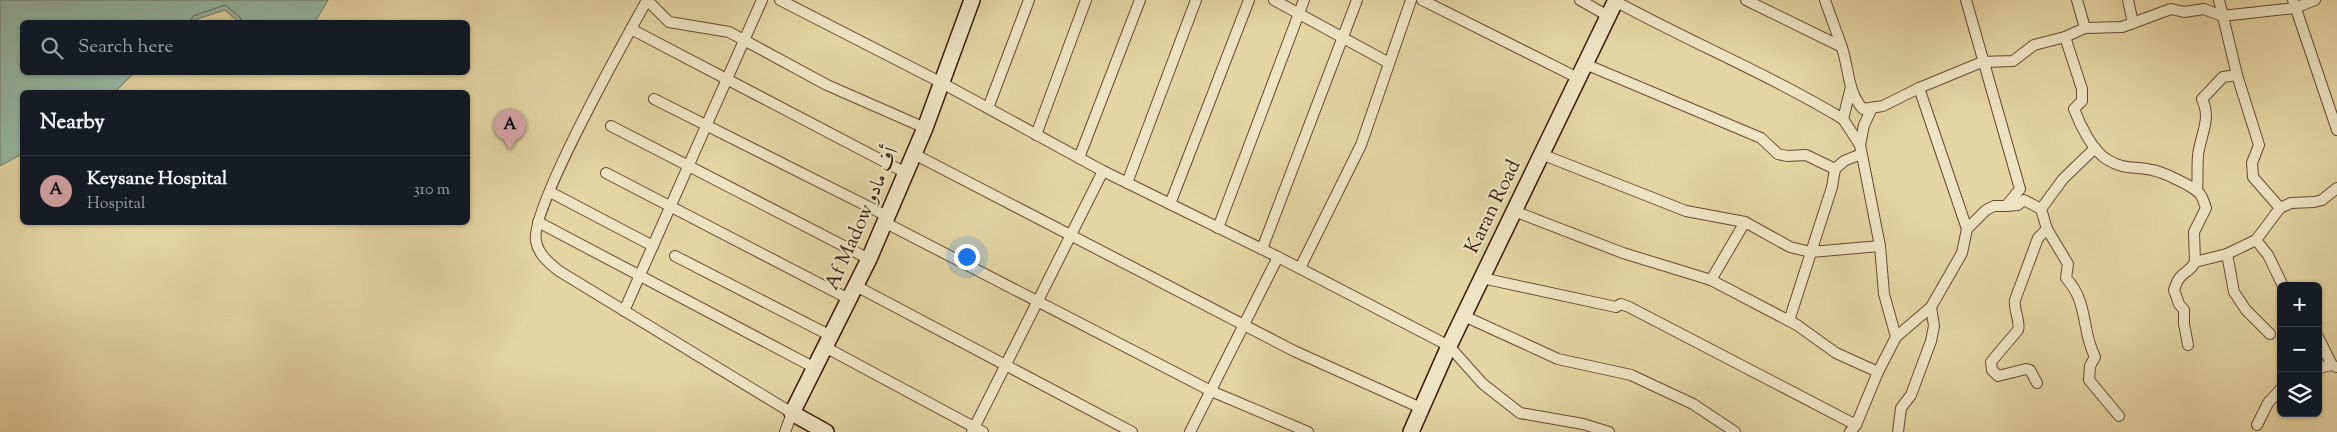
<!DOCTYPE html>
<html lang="en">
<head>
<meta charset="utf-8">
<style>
	:root { --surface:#171b24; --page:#20242c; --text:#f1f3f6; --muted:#9ea1a6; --line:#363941; --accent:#c59692 }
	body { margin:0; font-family:"Sorts Mill Goudy",Amiri,serif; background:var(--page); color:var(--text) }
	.controls { position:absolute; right:15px; bottom:15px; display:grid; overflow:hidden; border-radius:8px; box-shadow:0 1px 4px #0004 }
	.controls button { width:45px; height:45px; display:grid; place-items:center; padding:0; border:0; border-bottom:1px solid var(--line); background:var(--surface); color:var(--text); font:25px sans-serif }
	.you { position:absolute; left:966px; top:256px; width:18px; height:18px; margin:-12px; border:4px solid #fff; border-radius:50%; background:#1a73e8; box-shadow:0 0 0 8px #1a73e833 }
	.badge { display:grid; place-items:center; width:32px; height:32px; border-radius:50%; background:var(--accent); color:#111; font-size:16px; font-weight:700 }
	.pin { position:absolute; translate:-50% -41px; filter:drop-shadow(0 1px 2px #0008) }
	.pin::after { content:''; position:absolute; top:26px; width:18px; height:15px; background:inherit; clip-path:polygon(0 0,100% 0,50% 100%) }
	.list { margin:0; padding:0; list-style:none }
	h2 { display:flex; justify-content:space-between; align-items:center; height:65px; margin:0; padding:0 20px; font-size:21px }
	h2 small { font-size:16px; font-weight:400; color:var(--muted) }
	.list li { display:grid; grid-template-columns:32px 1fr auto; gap:15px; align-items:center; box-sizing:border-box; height:70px; padding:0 20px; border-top:1px solid var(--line) }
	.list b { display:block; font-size:19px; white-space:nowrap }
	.list p { margin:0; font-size:16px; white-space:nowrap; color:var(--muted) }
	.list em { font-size:16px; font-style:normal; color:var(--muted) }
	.icon { flex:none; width:28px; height:28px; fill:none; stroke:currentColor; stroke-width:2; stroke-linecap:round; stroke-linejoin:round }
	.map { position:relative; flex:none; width:2337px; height:432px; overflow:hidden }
	.search { position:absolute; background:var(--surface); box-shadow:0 1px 4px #0004; left:20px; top:20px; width:450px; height:55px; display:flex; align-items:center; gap:12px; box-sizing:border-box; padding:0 18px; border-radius:8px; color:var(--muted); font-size:19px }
	.panel { position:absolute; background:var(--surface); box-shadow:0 1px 4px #0004; left:20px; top:90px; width:450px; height:135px; border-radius:8px }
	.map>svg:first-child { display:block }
	.water { fill:#95b9a4; stroke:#717968 }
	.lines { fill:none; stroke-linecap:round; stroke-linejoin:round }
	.shore { stroke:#686a59; stroke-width:1 }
	.street-casing { stroke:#644933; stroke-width:12 }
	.secondary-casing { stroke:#3a1a0e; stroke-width:18 }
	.street { stroke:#ede4c3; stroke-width:10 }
	.secondary { stroke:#ede4c3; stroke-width:15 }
	.labels { text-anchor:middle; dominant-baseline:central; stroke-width:4.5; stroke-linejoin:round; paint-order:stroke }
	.street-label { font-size:20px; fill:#3a1a0e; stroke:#ede4c3 }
</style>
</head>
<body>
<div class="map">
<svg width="2337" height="432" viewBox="0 0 2337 432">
	<rect width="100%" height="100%" fill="#e4d5a2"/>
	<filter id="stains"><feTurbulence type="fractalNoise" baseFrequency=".004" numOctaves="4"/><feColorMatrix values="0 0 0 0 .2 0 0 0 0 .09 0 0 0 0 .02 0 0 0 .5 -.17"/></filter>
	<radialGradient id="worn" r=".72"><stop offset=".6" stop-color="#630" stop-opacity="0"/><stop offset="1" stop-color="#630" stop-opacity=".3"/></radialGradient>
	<path class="water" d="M0,0H328L315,22H238L225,10L188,22H22V72L134,73L115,92H22V154L0,166Z"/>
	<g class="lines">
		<path class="shore" d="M190,22L193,16L225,5L240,17L241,22"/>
		<defs>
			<g id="street">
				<path d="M647,0C627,36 529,211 536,241C538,254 549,263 559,271L792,413L785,432"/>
				<path d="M647,0L669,22L729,32L827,85L925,128"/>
				<path d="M780,0L942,83L1103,171L1278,257L1449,346L1483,384L1520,413L1583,424L1609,432"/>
				<path d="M1274,0L1389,63"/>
				<path d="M1422,0L1578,78"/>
				<path d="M1580,0L1608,16"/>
				<path d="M1746,0L1842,47"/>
				<path d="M1825,0C1830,15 1836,30 1841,45C1849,66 1847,92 1863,109L1883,106L1919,88L1982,62L2013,61L2034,45L2065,37L2085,28L2122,27L2171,9L2184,12L2204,9L2222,16L2295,8L2315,0"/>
				<path d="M2077,0L2085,28"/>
				<path d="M2128,0L2133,23"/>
				<path d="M2219,0L2237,75L2259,145L2252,163L2253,177L2280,208"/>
				<path d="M2293,0L2337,130"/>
				<path d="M1615,1C1690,42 1770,75 1843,119"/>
				<path d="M631,29L906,173"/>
				<path d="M2065,37L2082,89V101L2074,109C2080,125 2093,152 2108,160C2124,170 2135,166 2152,170C2163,172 2193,186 2200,194C2203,198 2204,203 2206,208L2194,232L2195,262"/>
				<path d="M1585,64L1761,138L1778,154L1787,156L1806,155L1835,169"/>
				<path d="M1851,87L1843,119L1860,145"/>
				<path d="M1919,88L1967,229"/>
				<path d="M654,99L887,216"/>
				<path d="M988,108L1029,0"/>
				<path d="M1872,108L1864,125L1860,145L1880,246L1884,294L1896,337"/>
				<path d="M611,126L869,259"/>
				<path d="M1036,135L1086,0"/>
				<path d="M914,154L1294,351L1421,408"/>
				<path d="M1541,154L1686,211L1745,222L1790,247L1811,252L1880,246"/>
				<path d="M1079,158L1140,0"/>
				<path d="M606,173L849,299"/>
				<path d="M1127,183L1196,0"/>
				<path d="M2197,191C2198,179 2197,167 2198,156C2200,135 2212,120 2202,99L2223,77L2237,75"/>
				<path d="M550,192L653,246"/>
				<path d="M1170,204L1249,0"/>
				<path d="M2006,206L2018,205L2024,200L2041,209L2047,229L2068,264L2066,278C2089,303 2081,330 2095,357L2090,366L2089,380L2119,416"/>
				<path d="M2041,209L2063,179L2095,148"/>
				<path d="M1514,211L1623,253L1711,280L1797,325L1836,353L1878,372"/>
				<path d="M538,222L815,368"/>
				<path d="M884,222L1211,391L1308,432"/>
				<path d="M1218,228L1304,0"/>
				<path d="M2256,240L2268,255L2283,286"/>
				<path d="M1262,249L1357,0"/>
				<path d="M2227,254L2234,292L2246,310L2270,334"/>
				<path d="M675,256L831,336"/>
				<path d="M1300,268L1361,145L1411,0"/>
				<path d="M1482,278L1616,307L1621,304L1629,307L1856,425"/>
				<path d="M1711,280L1745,222"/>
				<path d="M856,286L1132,432"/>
				<path d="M624,311L762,0"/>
				<path d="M1464,316L1558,359L1631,375L1693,404L1735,432"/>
				<path d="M1789,321L1832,187L1835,169L1844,161L1861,154"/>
				<path d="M2318,337L2332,365"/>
				<path d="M2188,345L2184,324V310L2179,304L2174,290C2181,268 2188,276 2195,262L2227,254L2256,240L2280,208L2291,203L2314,202L2322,200L2337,188"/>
				<path d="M825,347L983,432"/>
				<path d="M2318,368L2332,365L2336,367"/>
				<path d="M2037,383L2030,370L2026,369L1998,376L1992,370L1991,362L2018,330C2021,321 2013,310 2015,300L2038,238L2047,229"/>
				<path d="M2257,425L2268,403L2281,389"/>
				<path d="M972,432L1103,171"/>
				<path d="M1190,432L1278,257"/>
				<path d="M1850,432L1856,425L1878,372L1896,337L1931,307L1962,253L1967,229L1986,210L1994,206H2006L2020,189L1966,0"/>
				<path d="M1898,432L1901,408L1911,395L1931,341L1934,326L1931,307"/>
			</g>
			<g id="secondary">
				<path d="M826,432L792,413L869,259L925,128L972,0"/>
				<path d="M1411,432L1449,346L1616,0"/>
			</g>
		</defs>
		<use href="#street" class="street-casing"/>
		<use href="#secondary" class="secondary-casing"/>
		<use href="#street" class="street"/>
		<use href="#secondary" class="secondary"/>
	</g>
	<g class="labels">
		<g class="street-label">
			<text transform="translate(1494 207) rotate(-64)">Karan Road</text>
			<text transform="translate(863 219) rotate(-66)">Af Madow أف مادو</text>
		</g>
	</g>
	<rect width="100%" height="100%" filter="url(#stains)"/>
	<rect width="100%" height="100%" fill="url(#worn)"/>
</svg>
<div class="controls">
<button>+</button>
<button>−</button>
<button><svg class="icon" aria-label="layers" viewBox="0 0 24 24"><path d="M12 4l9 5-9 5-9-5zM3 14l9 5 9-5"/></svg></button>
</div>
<div class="you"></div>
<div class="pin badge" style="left:510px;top:150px">A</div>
<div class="search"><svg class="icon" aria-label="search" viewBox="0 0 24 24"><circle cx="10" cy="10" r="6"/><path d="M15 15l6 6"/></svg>Search here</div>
<section class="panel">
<h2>Nearby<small></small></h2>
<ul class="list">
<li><span class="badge">A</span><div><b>Keysane Hospital</b><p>Hospital</p></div><em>310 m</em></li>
</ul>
</section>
</div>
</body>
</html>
